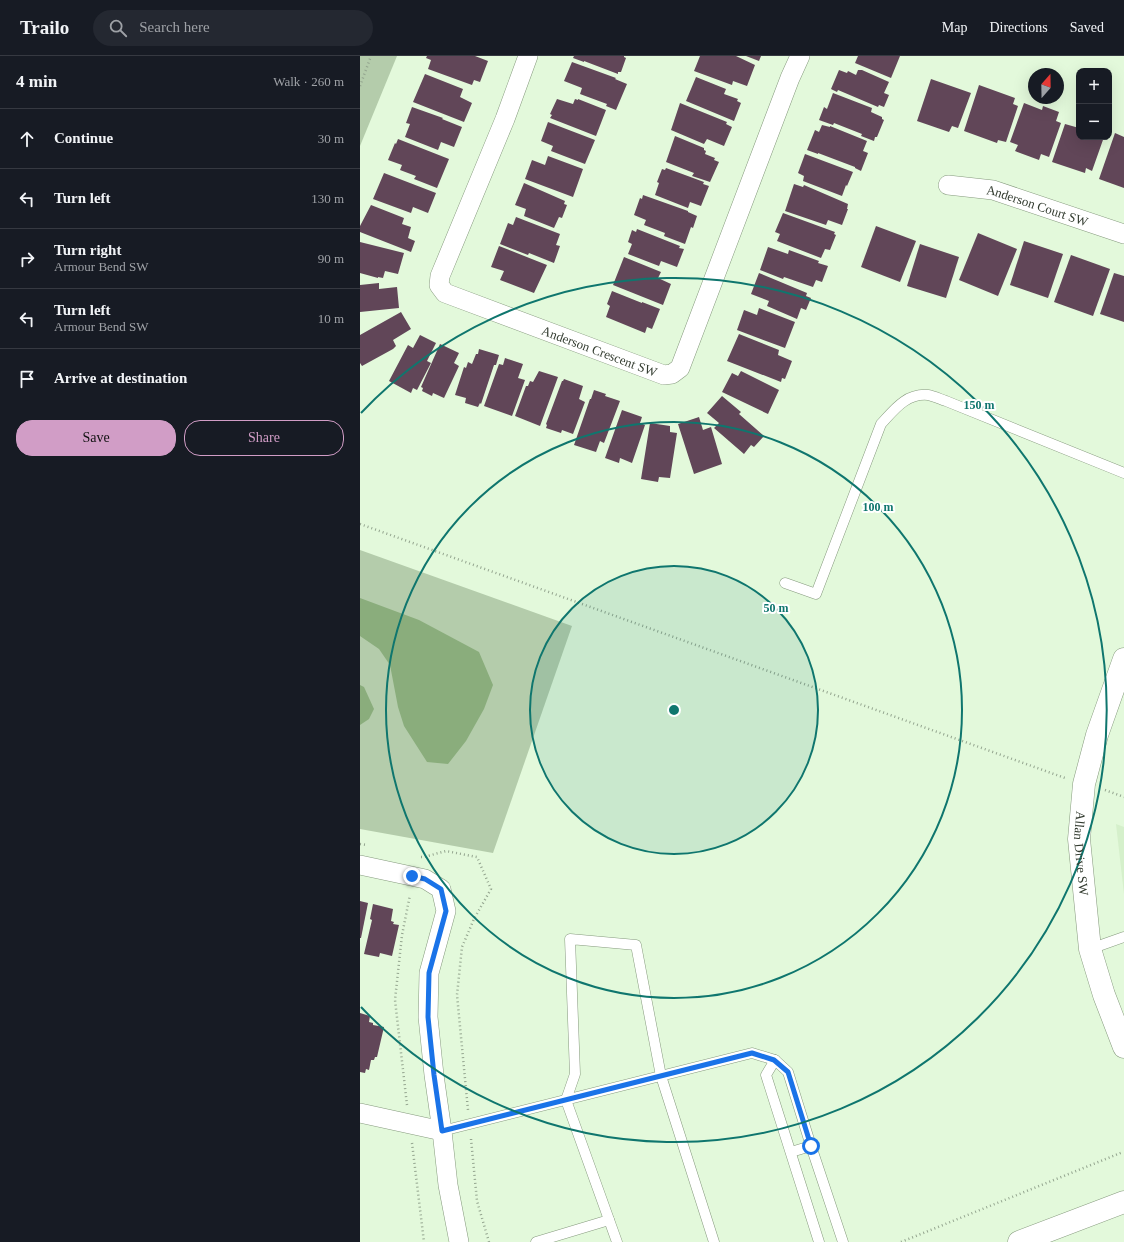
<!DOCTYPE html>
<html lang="en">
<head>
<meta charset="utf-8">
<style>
	:root { --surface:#171b24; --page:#242831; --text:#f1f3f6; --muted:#9ea1a6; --line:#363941; --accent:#d19dc6 }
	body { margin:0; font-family:"Times New Roman",serif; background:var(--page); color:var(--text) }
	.controls { position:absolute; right:12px; top:12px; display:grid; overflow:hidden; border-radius:8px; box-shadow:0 4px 16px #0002 }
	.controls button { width:36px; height:36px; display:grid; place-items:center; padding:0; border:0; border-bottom:1px solid var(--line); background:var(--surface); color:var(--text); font:20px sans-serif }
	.compass { position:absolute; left:668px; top:12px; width:36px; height:36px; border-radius:50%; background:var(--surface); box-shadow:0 4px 16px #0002; rotate:20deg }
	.stop { position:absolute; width:12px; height:12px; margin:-9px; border:3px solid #1a73e8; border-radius:50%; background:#fff }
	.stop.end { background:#1a73e8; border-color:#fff; box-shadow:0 1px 4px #0008 }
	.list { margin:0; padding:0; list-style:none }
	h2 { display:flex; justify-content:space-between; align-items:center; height:52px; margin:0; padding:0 16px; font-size:17px }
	h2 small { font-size:13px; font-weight:400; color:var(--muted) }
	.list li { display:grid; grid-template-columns:26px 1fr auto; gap:12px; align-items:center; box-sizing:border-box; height:60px; padding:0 16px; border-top:1px solid var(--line) }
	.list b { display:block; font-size:15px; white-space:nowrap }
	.list p { margin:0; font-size:13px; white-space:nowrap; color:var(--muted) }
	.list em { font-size:13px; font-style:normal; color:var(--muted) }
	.actions { display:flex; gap:8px; padding:12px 16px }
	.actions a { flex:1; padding:9px 0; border:1px solid var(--accent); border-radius:16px; text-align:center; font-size:14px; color:var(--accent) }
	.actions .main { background:var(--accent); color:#111 }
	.icon { flex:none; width:22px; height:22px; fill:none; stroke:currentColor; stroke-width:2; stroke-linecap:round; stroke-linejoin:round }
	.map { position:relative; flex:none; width:764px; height:1186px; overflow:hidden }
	header { display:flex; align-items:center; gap:24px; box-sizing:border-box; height:56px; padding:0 20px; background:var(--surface); border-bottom:1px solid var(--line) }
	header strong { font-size:19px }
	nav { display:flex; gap:22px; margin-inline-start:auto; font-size:14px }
	.search { width:280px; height:36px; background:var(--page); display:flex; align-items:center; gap:10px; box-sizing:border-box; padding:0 14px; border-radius:22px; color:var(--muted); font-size:15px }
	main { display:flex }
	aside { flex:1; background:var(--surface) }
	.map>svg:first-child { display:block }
	.built { fill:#d5f0cb }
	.green { fill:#b4ccab }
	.water { fill:#8aad7c }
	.building { fill:#614658 }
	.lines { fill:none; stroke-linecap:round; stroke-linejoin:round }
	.service-casing { stroke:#869a7e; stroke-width:11 }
	.minor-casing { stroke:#869a7e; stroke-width:20 }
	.tertiary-casing { stroke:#869a7e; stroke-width:23 }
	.secondary-casing { stroke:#869a7e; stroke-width:23 }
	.path { stroke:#94a58f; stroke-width:2.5; stroke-dasharray:1 3; stroke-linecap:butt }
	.service { stroke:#fff; stroke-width:10 }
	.minor { stroke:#fff; stroke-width:19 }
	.tertiary { stroke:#fff; stroke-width:22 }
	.secondary { stroke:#fff; stroke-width:22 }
	.route { stroke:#1a73e8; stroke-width:5 }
	.ring { fill:none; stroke:#0f766e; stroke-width:2 }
	.labels { text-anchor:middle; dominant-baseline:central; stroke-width:4; stroke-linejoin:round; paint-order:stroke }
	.street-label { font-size:13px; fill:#333c30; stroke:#fff }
	.centre { fill:#0f766e; stroke:#fff; stroke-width:2 }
	.ring-label { font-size:12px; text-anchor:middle; font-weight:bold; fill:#0f766e; stroke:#fff; stroke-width:4; stroke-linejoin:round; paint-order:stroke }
</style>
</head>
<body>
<header>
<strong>Trailo</strong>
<div class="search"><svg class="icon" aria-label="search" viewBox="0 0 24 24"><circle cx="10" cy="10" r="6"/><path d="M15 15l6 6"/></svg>Search here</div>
<nav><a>Map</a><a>Directions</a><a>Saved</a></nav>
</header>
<main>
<aside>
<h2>4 min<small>Walk · 260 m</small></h2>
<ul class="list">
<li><svg class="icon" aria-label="ahead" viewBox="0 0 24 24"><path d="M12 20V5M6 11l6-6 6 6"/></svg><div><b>Continue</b></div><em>30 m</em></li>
<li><svg class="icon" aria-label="left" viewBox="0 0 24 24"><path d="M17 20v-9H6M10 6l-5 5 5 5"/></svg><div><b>Turn left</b></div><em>130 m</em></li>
<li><svg class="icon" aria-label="right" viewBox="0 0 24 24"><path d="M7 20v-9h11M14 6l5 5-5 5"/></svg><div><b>Turn right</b><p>Armour Bend SW</p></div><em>90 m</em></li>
<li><svg class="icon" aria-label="left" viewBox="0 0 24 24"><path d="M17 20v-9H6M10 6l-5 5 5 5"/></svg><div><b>Turn left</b><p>Armour Bend SW</p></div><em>10 m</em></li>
<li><svg class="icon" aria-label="arrive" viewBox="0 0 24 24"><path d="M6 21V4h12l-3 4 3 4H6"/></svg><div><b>Arrive at destination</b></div></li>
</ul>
<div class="actions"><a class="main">Save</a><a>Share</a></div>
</aside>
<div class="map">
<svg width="764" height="1186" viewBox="0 0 764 1186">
	<rect width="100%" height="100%" fill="#e3f9db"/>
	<path class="built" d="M756,768L764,771V838Z"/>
	<g class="green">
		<path d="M0,0H37L0,90Z"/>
		<path d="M0,494L212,570L133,797L0,773Z"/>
	</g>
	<g class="water">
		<path d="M0,542L59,564L119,596L133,629L124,653L106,685L88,708L67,706L44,670L38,651L30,609L19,593L0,580Z"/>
		<path d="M0,629L4,631L14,653L9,663L0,669Z"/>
	</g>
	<g class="building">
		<path d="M67,0H115L128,5L120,26L114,24L112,29L68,13L71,4L66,2Z"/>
		<path d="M214,0H264V1L266,2L261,16H258V18L224,5V6L213,2Z"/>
		<path d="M340,0H376L395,9L387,30L373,25L372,29L334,15Z"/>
		<path d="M386,0H401L399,5Z"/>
		<path d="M498,0H540L531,22L495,7Z"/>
		<path d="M212,6L256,22L255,23L267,28L256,54L246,50L247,48L220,38L222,32L204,25Z"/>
		<path d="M479,14L487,17L488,15L496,19L498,14H502L529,26L524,37L529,39L524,51L519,49L518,51L478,34L477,36L471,33Z"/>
		<path d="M65,18L103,33L100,41L112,47L104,66L53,46Z"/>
		<path d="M336,21L366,33L364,38L378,43L377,45L381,47L374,65L326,45Z"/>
		<path d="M571,23L611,37L598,72L592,70L589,76L557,65Z"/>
		<path d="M619,29L655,42L653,48L658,50L646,86L638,84L637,87L604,75Z"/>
		<path d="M473,37L512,52L511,56L522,61V63L524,64L517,81H515L514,85L501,80L502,78L474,67L473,69L459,64L464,51L467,53Z"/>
		<path d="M197,43L213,48L215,43L218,44V43L246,54L236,80L190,62L192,59L190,58Z"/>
		<path d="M320,47L367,66L366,68L372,71L364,90L347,83L344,88L311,74Z"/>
		<path d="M664,47L682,54L683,50L699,56L696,65L701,67L689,101L681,98L679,104L655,95L658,89L650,86Z"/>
		<path d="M52,51L83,62L82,63L102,71L94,91L81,86L78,94L45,81L50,68L46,67Z"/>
		<path d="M188,66L235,84L225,108L191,95L193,90L181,85Z"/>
		<path d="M705,68L719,72V81H744L732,115L726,112L725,117L692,106Z"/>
		<path d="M462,69L470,71V70L507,85L503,95L508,97L501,115L495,112V111L458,97V98L447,94L455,74L459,76Z"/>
		<path d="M755,77L764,81V132L739,123Z"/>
		<path d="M315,80L344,92V94L346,95L345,98L355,102L354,104L359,106L350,126L332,120L334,117L306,106Z"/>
		<path d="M38,83L89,103L77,132L54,123L56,120L40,114L42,109L28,104L35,87L36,88Z"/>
		<path d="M445,98L493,116L487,130L486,129L482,140L443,125L444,120L438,117Z"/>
		<path d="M188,100L223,113L213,141L165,123L172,104L185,109Z"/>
		<path d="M306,112L344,126L343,128L349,130L341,150L330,146L328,152L295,139L299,127L297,126L302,113L305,114Z"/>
		<path d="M24,117L76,137L68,157L53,151L51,157L13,143Z"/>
		<path d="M164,127L205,145L204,148L207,149L202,162L199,161L194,172L164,160L166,153L155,149Z"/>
		<path d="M434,128L443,131L444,129L488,148L487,153H488L482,169L468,164L466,169L425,155Z"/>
		<path d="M283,139L328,155V156L337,160L333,172L331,171L325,188L304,180L305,177L284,169L286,164L274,159L280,142L282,143Z"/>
		<path d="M11,149L44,162L42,168L51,171L48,182L55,185L51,196L0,176V170Z"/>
		<path d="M423,157L475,176L474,178L476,179L470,194L465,193L461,202L417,185L420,178L415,176Z"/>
		<path d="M156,161L200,178L196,189L200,190L194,207L169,197L168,199L140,188L148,167L153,169Z"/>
		<path d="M516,170L556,185L540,226L501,211Z"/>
		<path d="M277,173L320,190L319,192L324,193L317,211L301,205L299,210L268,198L272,188L268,186L272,174L276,176Z"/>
		<path d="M618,177L657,193L638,240L599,224Z"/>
		<path d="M664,185L703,198L688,242L650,229Z"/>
		<path d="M0,186L44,197L38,218L25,215L23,222L18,221V222L0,217Z"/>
		<path d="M560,188L599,201L586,242L547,230Z"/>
		<path d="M139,190L187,209L174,237L140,224L144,215L131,211Z"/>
		<path d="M408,191L428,198L429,194L459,205L458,207L468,210L462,226L456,224L453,231L424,221L423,223L400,214Z"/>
		<path d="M711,199L750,213L733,260L694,246Z"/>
		<path d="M264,201L301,216L298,222L311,228L303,249L253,229Z"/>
		<path d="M399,217L447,237L446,240L451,242L446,254L441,252L437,263L407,250L409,245L391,238Z"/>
		<path d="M754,217L764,220V266L740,258Z"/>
		<path d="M19,227V233L37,231L39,252L0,256V229Z"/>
		<path d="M252,235L282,247V246L300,253L292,273L287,271L285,277L246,261L250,250L247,248Z"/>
		<path d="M399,252L435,266L425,292L377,274L384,254L397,259Z"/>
		<path d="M41,256L51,273L33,284L36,290L33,293L2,310L0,307V279Z"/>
		<path d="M379,278L419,294L418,299L432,305L425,323L422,322L421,326L367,305Z"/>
		<path d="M60,279L76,287L67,305L71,307L57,334L53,332L51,337L29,325L48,289L53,292Z"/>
		<path d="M80,288L99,297L94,307L99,310L84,342L73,337L72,340L62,335L63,332L61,331Z"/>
		<path d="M119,293L139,299L136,309H134L121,348L120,347L118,351L105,347L106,342L95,339L104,311L106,312L108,306L112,308L116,298H118Z"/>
		<path d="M145,302L163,308L158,322L165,324L152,360L124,350L139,308L143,309Z"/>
		<path d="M179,315L198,321L180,370L155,360L166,330H168L170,325L173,326Z"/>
		<path d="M381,315L419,334L408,358L362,336L372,317L378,320Z"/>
		<path d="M204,323L223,330L219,343L225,346L213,378L202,374L201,377L186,372L187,369L186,368L202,325H203Z"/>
		<path d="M234,334L246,338L245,340L260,345L244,387L240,385L236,396L214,389L230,343H231Z"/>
		<path d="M362,340L381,356L379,358L404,380L394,391L391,389L384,398L354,372L359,367L347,357Z"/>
		<path d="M262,354L282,361L280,367L285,369L272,407L260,402L259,407L245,402Z"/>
		<path d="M339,361L343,374L351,371L362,408L334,418L318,368Z"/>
		<path d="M290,367L310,370V376L317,377L310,422L299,421L298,426L281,423Z"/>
		<path d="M0,845L8,847L1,882H0Z"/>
		<path d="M13,848L33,853L31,865L34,866L33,868L39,869L32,900L20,897L19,901L4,898L12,864L10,863Z"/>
		<path d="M0,957L10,960L9,966L13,967V969L24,971L17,1001H15L14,1004H11L9,1014L6,1013L5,1017L0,1016Z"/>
	</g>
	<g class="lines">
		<defs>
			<g id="service">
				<path d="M425,527L456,538L521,368C534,354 546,337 568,339C574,340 580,343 586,345L764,417"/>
				<path d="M730,893L764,881"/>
				<path d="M415,1004L406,1019L459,1186"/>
				<path d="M82,1075L392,997L415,1004L428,1016L451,1090L483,1186"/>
				<path d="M431,1096L451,1090"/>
				<path d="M176,1186L249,1164"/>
				<path d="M257,1186L206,1044L215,1018L210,883L276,889L301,1020L354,1186"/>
			</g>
			<g id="minor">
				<path id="s1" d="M168,0L145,63L80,220L79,229L85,237L304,319L312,318L320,312L430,22L440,0"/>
				<path id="s2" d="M588,129L633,134L764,178"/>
				<path d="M0,809L65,823L81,833L86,855L69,917L68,961L74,1019L82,1075L88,1129L99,1186"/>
				<path d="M0,1057L82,1075"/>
			</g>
			<g id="tertiary">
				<path id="s3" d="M764,603L737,679L724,728L719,783L730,893L744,939L764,991"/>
			</g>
			<path id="secondary" d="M659,1186L764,1146"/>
		</defs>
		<use href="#service" class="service-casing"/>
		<use href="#minor" class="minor-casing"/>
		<use href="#tertiary" class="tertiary-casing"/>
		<use href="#secondary" class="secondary-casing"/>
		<g class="path">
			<path d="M0,30L11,0"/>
			<path d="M0,468L705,722"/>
			<path d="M745,734L764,741"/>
			<path d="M0,788L7,789"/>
			<path d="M61,801H64L86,795L117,801L131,833L114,863L102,891L97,939L108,1054"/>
			<path d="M47,1049L35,944L42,879L50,839"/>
			<path d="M111,1083L117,1145L129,1186"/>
			<path d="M52,1087L64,1186"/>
			<path d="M541,1186L763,1096"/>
		</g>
		<use href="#service" class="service"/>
		<use href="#minor" class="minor"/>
		<use href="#tertiary" class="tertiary"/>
		<use href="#secondary" class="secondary"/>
	</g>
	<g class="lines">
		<path class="route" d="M52,820L65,823L81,833L86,855L69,917L68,961L74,1019L82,1075L392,997L414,1004L428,1016L451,1090"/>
	</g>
	<circle cx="314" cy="654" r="144" fill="#0f766e" fill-opacity=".12"/>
	<g class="ring">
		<circle cx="314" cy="654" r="144"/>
		<circle cx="314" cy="654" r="288"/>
		<path d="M1 357A432 432 0 1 1 1 951"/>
	</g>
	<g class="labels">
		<g class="street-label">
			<text stroke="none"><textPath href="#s2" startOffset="92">Anderson Court SW</textPath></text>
			<text stroke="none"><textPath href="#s1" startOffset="421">Anderson Crescent SW</textPath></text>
			<text stroke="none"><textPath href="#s3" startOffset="201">Allan Drive SW</textPath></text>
		</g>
	</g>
	<circle cx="314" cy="654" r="6" class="centre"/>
	<g class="ring-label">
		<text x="619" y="353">150 m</text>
		<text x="518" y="455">100 m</text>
		<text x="416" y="556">50 m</text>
	</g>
</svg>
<div class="controls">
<button>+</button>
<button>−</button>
</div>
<svg class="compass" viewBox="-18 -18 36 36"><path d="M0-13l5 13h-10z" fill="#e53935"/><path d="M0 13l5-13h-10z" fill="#9ea1a6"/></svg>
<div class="stop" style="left:451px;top:1090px"></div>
<div class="stop end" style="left:52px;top:820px"></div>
</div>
</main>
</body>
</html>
